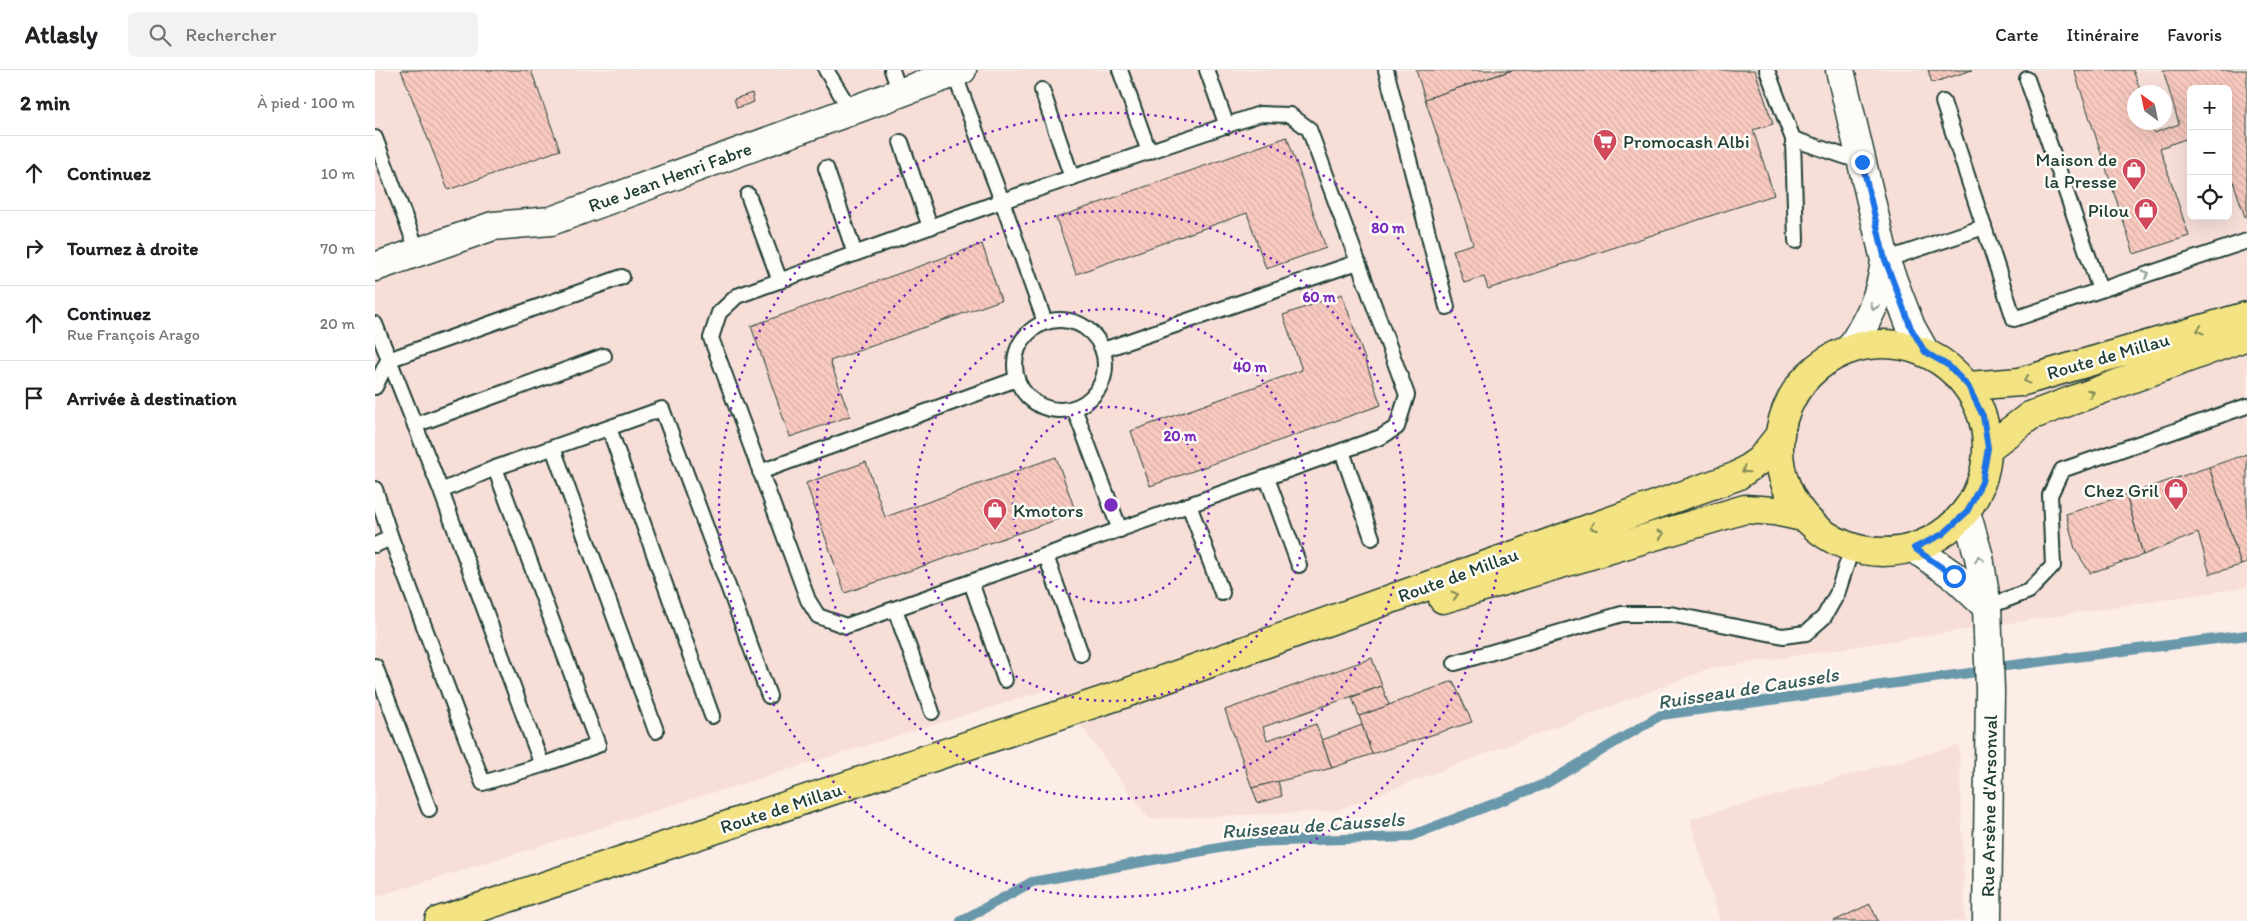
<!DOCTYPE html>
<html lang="fr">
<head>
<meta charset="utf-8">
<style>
	:root { --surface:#fff; --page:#f2f2f2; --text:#202124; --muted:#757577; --line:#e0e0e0 }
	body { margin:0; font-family:Itim,sans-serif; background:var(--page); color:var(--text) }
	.controls { position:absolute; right:15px; top:15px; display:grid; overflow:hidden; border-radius:8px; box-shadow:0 5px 20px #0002 }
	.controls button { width:45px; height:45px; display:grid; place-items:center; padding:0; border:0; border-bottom:1px solid var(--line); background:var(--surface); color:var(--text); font:25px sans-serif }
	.compass { position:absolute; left:1752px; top:15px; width:45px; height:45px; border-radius:50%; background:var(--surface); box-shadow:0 5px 20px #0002; rotate:327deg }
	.stop { position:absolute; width:15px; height:15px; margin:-11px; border:4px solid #1a73e8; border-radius:50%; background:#fff }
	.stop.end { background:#1a73e8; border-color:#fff; box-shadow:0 1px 5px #0008 }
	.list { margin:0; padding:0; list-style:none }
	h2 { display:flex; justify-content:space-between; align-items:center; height:65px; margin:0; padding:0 20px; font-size:21px }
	h2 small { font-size:16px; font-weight:400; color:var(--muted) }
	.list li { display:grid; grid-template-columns:32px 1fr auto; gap:15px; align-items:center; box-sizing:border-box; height:75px; padding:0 20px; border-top:1px solid var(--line) }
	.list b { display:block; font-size:19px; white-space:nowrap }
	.list p { margin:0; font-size:16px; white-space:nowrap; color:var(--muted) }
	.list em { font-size:16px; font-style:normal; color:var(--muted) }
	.icon { flex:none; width:28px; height:28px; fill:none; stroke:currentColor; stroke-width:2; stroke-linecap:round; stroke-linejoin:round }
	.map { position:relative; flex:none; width:1872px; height:851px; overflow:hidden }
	header { display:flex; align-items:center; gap:30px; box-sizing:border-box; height:70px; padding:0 25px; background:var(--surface); border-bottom:1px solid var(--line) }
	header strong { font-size:24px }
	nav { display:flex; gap:28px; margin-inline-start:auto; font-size:18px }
	.search { width:350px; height:45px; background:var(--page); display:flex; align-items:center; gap:12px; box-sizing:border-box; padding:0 18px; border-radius:8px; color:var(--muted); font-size:19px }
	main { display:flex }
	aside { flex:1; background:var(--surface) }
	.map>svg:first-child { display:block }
	.built { fill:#f7dfd8; fill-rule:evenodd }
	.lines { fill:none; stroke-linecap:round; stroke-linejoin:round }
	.stream { stroke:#6898aa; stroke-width:10 }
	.building { fill:url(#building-back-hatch); stroke:#1f3d34 }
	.lane-casing { stroke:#1f3d34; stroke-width:18 }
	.street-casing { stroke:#1f3d34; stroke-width:31 }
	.primary-casing { stroke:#1f3d34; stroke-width:31 }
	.lane { stroke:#fdfcf7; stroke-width:14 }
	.street { stroke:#fdfcf7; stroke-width:28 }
	.primary { stroke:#f4e382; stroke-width:28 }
	.oneway { stroke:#8e9c96 }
	.oneway2 { stroke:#7f8857 }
	.route { stroke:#1a73e8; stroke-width:6 }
	.ring { fill:none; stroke:#7b2cbf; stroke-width:2.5; stroke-dasharray:2.5 5 }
	.labels { text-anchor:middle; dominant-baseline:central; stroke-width:5; stroke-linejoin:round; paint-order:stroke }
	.poi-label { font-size:19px; fill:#1f3d34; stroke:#fdfcf7; text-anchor:end }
	.street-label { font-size:19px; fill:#1f3d34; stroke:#fdfcf7 }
	.water-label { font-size:20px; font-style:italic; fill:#375b5b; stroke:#fdfcf7 }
	.centre { fill:#7b2cbf; stroke:#fdfcf7; stroke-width:2.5 }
	.ring-label { font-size:15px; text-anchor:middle; font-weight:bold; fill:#7b2cbf; stroke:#fdfcf7; stroke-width:5; stroke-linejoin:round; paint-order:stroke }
</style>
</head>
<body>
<header>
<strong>Atlasly</strong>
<div class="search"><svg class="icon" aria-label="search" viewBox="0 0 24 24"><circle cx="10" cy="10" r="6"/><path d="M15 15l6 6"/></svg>Rechercher</div>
<nav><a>Carte</a><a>Itinéraire</a><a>Favoris</a></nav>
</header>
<main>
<aside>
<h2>2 min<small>À pied · 100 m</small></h2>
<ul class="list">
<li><svg class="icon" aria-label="ahead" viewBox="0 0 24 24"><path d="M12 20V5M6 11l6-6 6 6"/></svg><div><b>Continuez</b></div><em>10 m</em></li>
<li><svg class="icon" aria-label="right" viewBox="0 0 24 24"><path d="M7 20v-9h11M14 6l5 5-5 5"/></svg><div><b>Tournez à droite</b></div><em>70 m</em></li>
<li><svg class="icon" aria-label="ahead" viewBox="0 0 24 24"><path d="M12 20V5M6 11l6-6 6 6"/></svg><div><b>Continuez</b><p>Rue François Arago</p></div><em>20 m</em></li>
<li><svg class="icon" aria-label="arrive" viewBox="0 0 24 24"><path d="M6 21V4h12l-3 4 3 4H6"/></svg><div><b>Arrivée à destination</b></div></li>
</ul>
</aside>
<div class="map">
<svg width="1872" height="851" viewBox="0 0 1872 851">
	<defs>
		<pattern id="building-back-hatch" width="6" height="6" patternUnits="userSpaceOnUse" patternTransform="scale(1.25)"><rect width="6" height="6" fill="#f9cac0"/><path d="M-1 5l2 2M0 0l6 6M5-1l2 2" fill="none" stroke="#d5aea6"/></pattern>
	</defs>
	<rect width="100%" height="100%" fill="#fcede6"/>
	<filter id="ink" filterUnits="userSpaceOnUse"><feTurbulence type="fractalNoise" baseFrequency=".02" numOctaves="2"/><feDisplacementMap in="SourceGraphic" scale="10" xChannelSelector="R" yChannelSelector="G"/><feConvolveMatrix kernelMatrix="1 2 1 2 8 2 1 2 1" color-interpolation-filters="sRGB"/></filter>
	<g filter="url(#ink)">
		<g class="built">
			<path d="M0,0H1872V517L1333,599L960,741L774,749L678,618L0,827ZM1816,19H1853V146H1816ZM1760,22H1790V52H1760Z"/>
			<path d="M1584,675L1590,851H1345L1315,749Z"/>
		</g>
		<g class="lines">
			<path class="stream" d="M586,851L657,812L877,772L1033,767L1172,713L1286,645L1602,602L1623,597L1872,565"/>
		</g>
		<g class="building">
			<path d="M26,0H156L185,80L73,120Z"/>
			<path d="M1041,0H1138L1050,29Z"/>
			<path d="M1138,0H1380L1398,54L1378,60L1399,125L1113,219L1109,207L1089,213L1078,180L1098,174L1050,29Z"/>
			<path d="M1553,0H1597L1557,13Z"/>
			<path d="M1699,0H1758L1766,22H1760V52H1776L1779,63L1804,54L1788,0H1872V146L1870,147L1853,96V19H1816V67L1785,78L1814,166L1759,184Z"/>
			<path d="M377,23L379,32L362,38L359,29Z"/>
			<path d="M912,67L951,178L891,199L872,143L701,204L681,148Z"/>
			<path d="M607,174L626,230L455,291L475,346L415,367L376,256Z"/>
			<path d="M967,224L1006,335L775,416L756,361L927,300L908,245Z"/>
			<path d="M1872,384V493L1866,495L1834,397Z"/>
			<path d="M681,387L701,443L470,523L431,413L491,392L510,447Z"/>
			<path d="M1834,397L1866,495L1835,504L1823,463L1768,485L1751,425Z"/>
			<path d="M1751,425L1768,485L1715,503L1700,479L1691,444Z"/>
			<path d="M997,588L1007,616L888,657L892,670L941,654L957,698L877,718L850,640Z"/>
			<path d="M1078,611L1097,652L997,684L984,646Z"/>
			<path d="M1007,616L1014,635L984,646L977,627Z"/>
			<path d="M987,655L997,684L957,698L947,670Z"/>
			<path d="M903,711L907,726L883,733L877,718Z"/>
			<path d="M1495,834L1503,851H1459Z"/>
		</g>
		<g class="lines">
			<defs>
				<g id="lane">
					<path d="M451,0L476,41"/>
					<path d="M517,0L525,23"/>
					<path d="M745,0L774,82"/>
					<path d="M832,0L852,56"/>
					<path d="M1011,0L1072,237"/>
					<path d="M1392,0L1418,69L1421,171"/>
					<path d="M579,3L627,131L362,226L344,243L336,268L433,530L443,546L471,556L1006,367L1022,357L1032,325L934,59L915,45L885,44L627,131L670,252"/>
					<path d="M1652,9L1725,220"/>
					<path d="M667,20L697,108"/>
					<path d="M1568,32L1609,157"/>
					<path d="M0,68L43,182"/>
					<path d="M1418,69L1487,92"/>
					<path d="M526,72L555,157"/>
					<path d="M451,98L480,184"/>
					<path d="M373,125L405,211"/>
					<path d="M1510,190L1609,157L1639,249L1872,171"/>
					<circle cx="685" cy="295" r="45"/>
					<path d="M0,254L66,421L167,695L223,675L120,398L66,421"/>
					<path d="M728,280L983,192"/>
					<path d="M0,317L13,290L247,207"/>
					<path d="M699,338L745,460"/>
					<path d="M40,355L229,286"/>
					<path d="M234,358L337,646"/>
					<path d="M178,378L281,661"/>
					<path d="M967,381L997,468"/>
					<path d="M120,398L287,339L394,626"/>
					<path d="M385,402L642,309"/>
					<path d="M892,408L924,495"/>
					<path d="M0,419L16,468L0,475"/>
					<path d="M814,435L847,523"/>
					<path d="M16,468L108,713L167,695"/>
					<path d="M671,486L706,584"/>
					<path d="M596,512L630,610"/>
					<path d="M1612,537L1654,521L1678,496L1675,425L1687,400L1872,336"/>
					<path d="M520,539L557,642"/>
					<path d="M1080,593L1247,544H1295L1408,566L1431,563L1449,547L1462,524L1477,478"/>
					<path d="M0,596L54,739"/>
				</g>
				<g id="street">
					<path d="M1465,0L1510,190L1536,257L1550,282"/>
					<path d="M0,197L118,156L176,151L587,0"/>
					<path d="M1475,279C1494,248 1505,228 1510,191"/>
					<path d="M1591,442L1604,487L1612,537L1615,620L1612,851"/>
					<path d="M1539,478L1579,506L1612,537"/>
				</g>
				<g id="primary">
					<circle cx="1508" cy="378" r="104"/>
					<path d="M1593,316L1645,312L1872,246"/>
					<path d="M1613,378L1655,346L1872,266"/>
					<path d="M1068,529L1370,439L1400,441L1428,447"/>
					<path d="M64,851L748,624L1362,406L1385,390L1404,366"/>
				</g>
			</defs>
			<use href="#lane" class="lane-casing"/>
			<use href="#street" class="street-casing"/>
			<use href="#primary" class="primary-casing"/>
			<use href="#lane" class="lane"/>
			<use href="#street" class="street"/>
			<use href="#primary" class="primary"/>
		</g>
		<defs><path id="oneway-chevron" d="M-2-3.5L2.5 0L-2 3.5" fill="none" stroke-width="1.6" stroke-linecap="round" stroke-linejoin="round" transform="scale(1.25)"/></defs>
		<g class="oneway">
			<use href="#oneway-chevron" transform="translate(1771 204) rotate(-18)"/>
			<use href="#oneway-chevron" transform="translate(1499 237) rotate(110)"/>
			<use href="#oneway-chevron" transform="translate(1604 489) rotate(-102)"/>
		</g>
		<g class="oneway2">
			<use href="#oneway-chevron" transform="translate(1825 260) rotate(164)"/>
			<use href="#oneway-chevron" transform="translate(1652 310) rotate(165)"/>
			<use href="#oneway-chevron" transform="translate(1716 323) rotate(-20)"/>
			<use href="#oneway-chevron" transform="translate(1370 400) rotate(145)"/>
			<use href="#oneway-chevron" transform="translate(1218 457) rotate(160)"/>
			<use href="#oneway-chevron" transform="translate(1286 464) rotate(-17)"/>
			<use href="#oneway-chevron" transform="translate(1080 525) rotate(-17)"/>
		</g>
	</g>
	<g class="lines" filter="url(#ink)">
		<path class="route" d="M1487,92L1510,190L1536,258L1550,282L1574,296L1593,316L1608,346L1613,378L1607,412L1592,442L1568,464L1539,478L1579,506"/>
	</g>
	<g class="ring">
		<circle cx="736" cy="435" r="98"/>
		<circle cx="736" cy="435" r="196"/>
		<circle cx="736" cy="435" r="294"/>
		<circle cx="736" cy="435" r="392"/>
	</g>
	<defs>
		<symbol id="supermarket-pin" viewBox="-11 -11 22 30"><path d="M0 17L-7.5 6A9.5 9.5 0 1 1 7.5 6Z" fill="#d1495b" stroke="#fdfcf7"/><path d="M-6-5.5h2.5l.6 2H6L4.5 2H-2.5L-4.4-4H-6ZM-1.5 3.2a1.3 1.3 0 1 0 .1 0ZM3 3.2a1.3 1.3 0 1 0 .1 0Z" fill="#fff"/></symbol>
		<symbol id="shop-pin" viewBox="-11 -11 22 30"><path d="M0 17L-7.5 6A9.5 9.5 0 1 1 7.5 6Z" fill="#d1495b" stroke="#fdfcf7"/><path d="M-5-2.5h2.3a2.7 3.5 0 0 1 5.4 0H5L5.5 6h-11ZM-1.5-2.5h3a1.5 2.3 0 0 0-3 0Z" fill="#fff"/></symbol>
	</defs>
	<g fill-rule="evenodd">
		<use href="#supermarket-pin" x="1216" y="57" width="28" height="38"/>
		<use href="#shop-pin" x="1745" y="86" width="28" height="38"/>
		<use href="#shop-pin" x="1757" y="126" width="28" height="38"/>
		<use href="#shop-pin" x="1787" y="406" width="28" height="38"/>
		<use href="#shop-pin" x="606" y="426" width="28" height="38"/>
	</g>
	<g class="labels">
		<g class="poi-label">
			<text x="1248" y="71" text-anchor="start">Promocash Albi</text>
			<text x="1742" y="89">Maison de<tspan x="1742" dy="22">la Presse</tspan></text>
			<text x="1754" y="140">Pilou</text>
			<text x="1784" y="420">Chez Gril</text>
			<text x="638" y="440" text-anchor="start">Kmotors</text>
		</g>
		<g class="street-label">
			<text transform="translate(295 107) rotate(-20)">Rue Jean Henri Fabre</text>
			<text transform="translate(1733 286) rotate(-16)">Route de Millau</text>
			<text transform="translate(1083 505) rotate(-20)">Route de Millau</text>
			<text transform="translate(1614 736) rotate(-89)">Rue Arsène d'Arsonval</text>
			<text transform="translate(406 738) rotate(-18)">Route de Millau</text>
		</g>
		<g class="water-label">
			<text transform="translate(1373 618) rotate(-9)">Ruisseau de Caussels</text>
			<text transform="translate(938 755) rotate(-4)">Ruisseau de Caussels</text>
		</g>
	</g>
	<circle cx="736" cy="435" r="8" class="centre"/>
	<g class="ring-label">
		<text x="1013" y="163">80 m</text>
		<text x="944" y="232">60 m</text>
		<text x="875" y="302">40 m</text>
		<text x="805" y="371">20 m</text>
	</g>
</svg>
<div class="controls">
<button>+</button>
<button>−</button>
<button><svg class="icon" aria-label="locate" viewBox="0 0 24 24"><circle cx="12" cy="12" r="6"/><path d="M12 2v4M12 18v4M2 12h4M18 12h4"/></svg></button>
</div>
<svg class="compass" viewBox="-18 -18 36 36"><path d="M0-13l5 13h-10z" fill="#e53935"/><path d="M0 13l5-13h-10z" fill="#757577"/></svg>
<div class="stop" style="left:1579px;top:506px"></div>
<div class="stop end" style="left:1487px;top:92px"></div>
</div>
</main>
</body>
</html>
